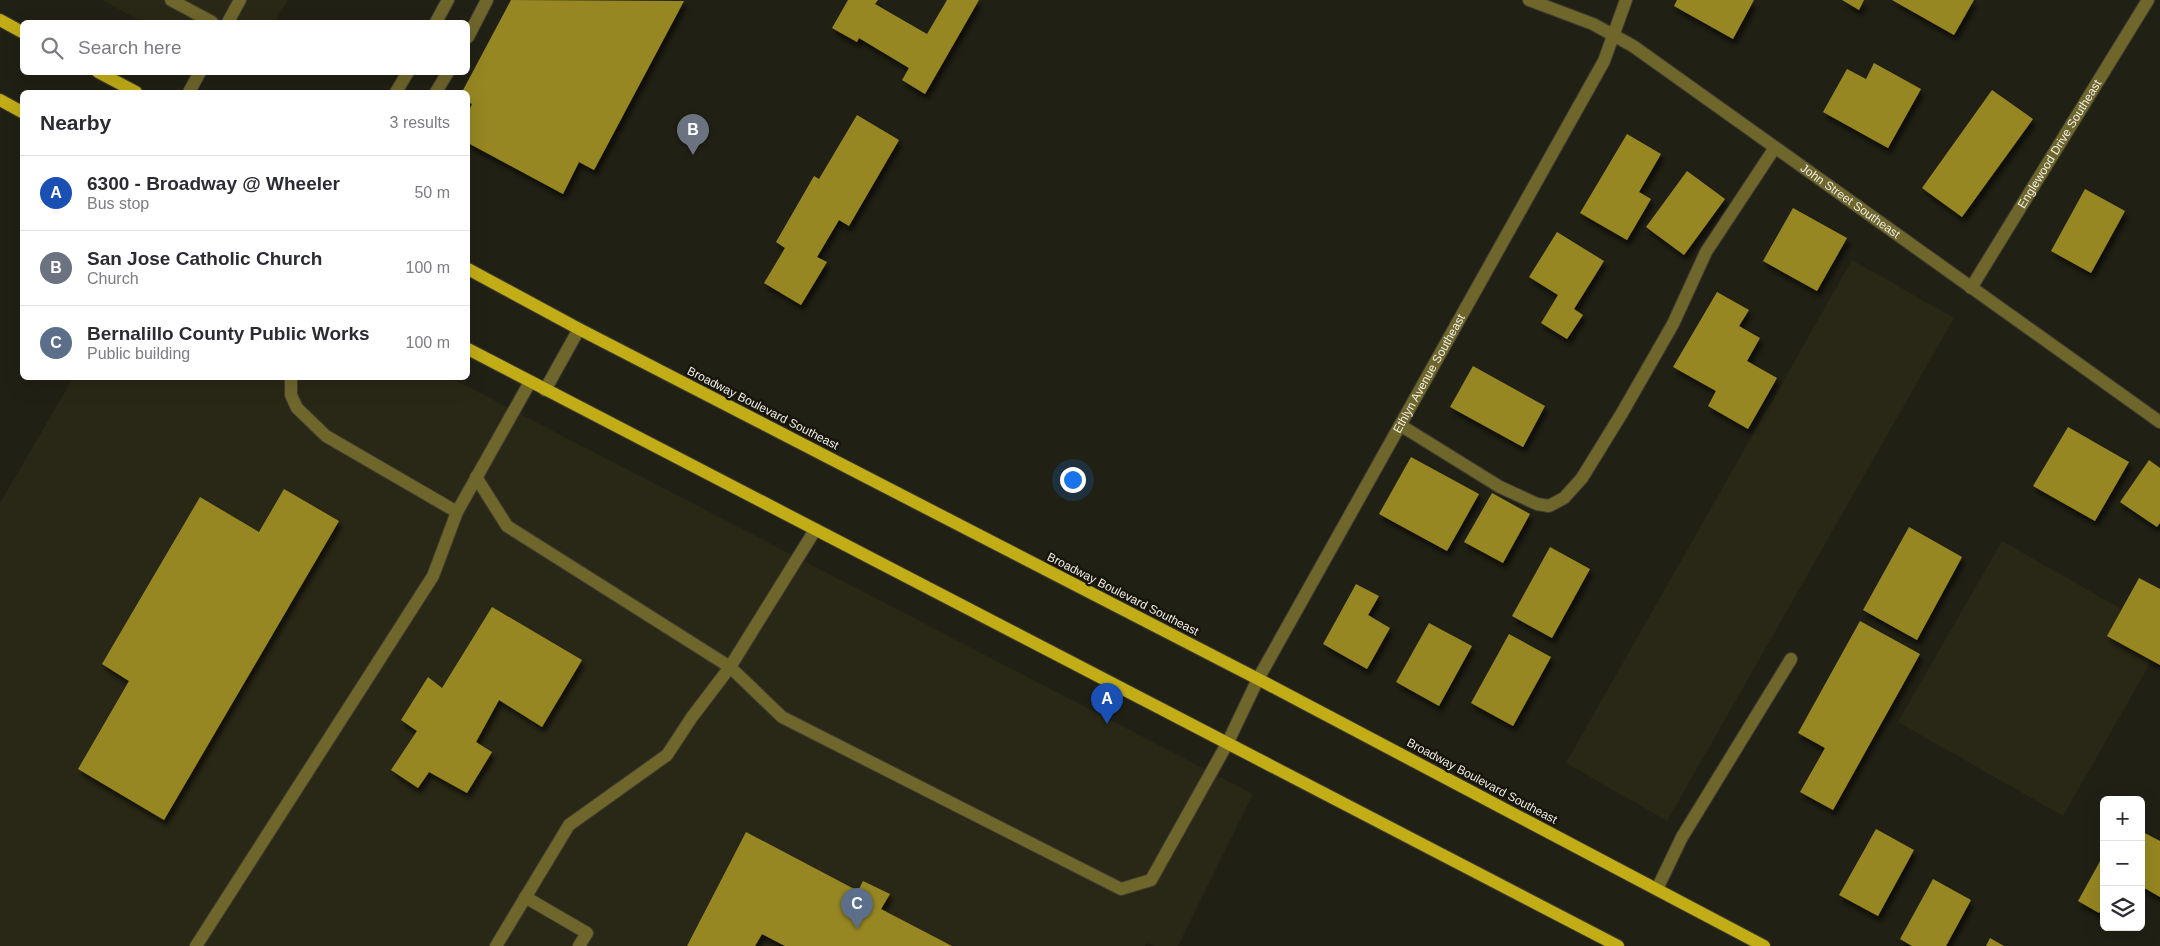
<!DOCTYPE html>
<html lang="en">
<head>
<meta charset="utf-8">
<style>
	:root { --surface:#fff; --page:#f7f7f7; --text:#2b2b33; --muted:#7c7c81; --line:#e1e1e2; --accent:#1a73e8 }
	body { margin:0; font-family:Arial,sans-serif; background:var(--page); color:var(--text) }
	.controls { position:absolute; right:15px; bottom:15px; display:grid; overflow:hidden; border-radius:8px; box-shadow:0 5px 20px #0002 }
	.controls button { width:45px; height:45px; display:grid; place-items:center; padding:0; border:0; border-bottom:1px solid var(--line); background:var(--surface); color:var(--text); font:25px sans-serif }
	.you { position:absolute; left:1072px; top:479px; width:18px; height:18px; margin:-12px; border:4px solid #fff; border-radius:50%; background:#1a73e8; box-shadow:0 0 0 8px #1a73e833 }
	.badge { display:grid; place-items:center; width:32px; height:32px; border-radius:50%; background:var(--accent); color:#fff; font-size:16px; font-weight:700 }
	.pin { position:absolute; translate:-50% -41px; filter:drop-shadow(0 1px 2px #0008) }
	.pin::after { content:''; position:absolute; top:26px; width:18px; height:15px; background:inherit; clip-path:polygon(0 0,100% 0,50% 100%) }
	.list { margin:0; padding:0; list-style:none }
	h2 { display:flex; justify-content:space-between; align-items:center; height:65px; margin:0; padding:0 20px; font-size:21px }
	h2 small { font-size:16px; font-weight:400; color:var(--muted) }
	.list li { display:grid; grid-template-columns:32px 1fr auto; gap:15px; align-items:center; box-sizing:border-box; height:75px; padding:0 20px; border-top:1px solid var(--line) }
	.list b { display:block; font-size:19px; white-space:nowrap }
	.list p { margin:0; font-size:16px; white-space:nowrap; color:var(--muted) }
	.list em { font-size:16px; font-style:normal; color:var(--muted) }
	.icon { flex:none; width:28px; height:28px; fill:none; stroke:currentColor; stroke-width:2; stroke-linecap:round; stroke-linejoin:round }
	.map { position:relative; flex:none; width:2160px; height:946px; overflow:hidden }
	.search { position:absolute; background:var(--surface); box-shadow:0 5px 20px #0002; left:20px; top:20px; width:450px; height:55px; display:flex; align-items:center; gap:12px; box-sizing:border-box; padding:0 18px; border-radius:8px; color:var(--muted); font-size:19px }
	.panel { position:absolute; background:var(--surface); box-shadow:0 5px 20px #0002; left:20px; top:90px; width:450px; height:290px; border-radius:8px }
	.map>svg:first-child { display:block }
	.built { fill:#292715 }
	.building { fill:#968723; filter:url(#shadow) }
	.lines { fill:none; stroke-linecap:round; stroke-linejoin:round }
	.lane-casing { stroke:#3e3d31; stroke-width:14 }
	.street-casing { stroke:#3e3d31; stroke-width:14 }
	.primary-casing { stroke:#3e3d31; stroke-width:14 }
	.lane { stroke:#6f662c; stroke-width:12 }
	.street { stroke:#6f662c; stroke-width:12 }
	.primary { stroke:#c2ad17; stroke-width:12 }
	.labels { text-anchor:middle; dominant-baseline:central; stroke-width:5; stroke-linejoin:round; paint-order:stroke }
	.street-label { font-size:12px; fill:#efeee6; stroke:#18160c }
</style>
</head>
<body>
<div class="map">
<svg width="2160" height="946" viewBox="0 0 2160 946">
	<defs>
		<filter id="shadow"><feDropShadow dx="3" dy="5.5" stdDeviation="2.5" flood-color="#0009"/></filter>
	</defs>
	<rect width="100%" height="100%" fill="#212014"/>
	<g class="built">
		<path d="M102,0H288L275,22H142Z"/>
		<path d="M1852,260L1954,318L1667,821L1566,763Z"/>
		<path d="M73,378H451L1253,794L1178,946H1156L1147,943L1145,946H0V503Z"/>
		<path d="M2002,541L2160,631V646L2063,816L1898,722Z"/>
	</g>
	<g class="building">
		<path d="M511,0L684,1L594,170L579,162L563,194L468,143V113L472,104L468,102V92H462Z"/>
		<path d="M848,0H878L875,4L927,34L947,0H979L925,94L902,80L909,68L859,38L857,42L832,28Z"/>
		<path d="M1677,0H1754L1733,39L1674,6Z"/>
		<path d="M1842,0H1864L1859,10Z"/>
		<path d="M1892,0H1974L1954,35Z"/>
		<path d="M1874,63L1921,89L1888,148L1823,112L1847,69L1866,79Z"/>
		<path d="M1992,90L2033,119L1962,217L1922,188Z"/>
		<path d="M857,115L899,140L849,226L839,220L817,257L827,262L801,305L764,283L785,248L776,242L814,176L819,179Z"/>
		<path d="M1627,134L1661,154L1639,192L1651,199L1627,240L1580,213Z"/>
		<path d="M1687,171L1725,199L1684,255L1646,227Z"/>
		<path d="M2085,189L2125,211L2091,273L2051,251Z"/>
		<path d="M1793,208L1847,238L1817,291L1763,261Z"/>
		<path d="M1557,232L1604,261L1574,309L1583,315L1567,339L1541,323L1558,295L1529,277Z"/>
		<path d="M1717,292L1749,310L1739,326L1760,338L1747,361L1777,378L1748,429L1708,406L1716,391L1673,367Z"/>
		<path d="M1473,366L1545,406L1523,447L1450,407Z"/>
		<path d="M2068,427L2129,462L2095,521L2033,486Z"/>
		<path d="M1411,457L1479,494L1447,551L1379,514Z"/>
		<path d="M2149,460L2160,468V523L2157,527L2120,502Z"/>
		<path d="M284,489L339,521L164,820L78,769L129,681L102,664L200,497L259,532Z"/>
		<path d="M1492,493L1530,514L1503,563L1464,542Z"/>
		<path d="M1909,527L1962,557L1917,640L1863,610Z"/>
		<path d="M1550,547L1590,569L1552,638L1512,616Z"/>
		<path d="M2139,578L2160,589V665L2107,636Z"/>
		<path d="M1356,584L1379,596L1368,615L1390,628L1367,669L1323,644Z"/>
		<path d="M492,607L582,660L542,727L499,700L476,742L492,752L467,793L429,772L418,788L391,770L417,731L401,720L428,677L442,688Z"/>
		<path d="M1860,621L1920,654L1833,810L1800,792L1825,748L1798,733Z"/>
		<path d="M1429,623L1472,646L1439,706L1396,682Z"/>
		<path d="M1509,634L1551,657L1513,726L1471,703Z"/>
		<path d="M1876,829L1914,850L1878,916L1839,895Z"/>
		<path d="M2141,831L2160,841V897L2141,886Z"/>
		<path d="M746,832L858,891L863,881L890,894L881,909L952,946H785L762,934L755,946H687Z"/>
		<path d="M2104,854V904L2099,913L2078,901Z"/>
		<path d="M1933,879L1971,900L1946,946H1912L1900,939Z"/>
		<path d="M1990,938L2004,946H1986Z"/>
	</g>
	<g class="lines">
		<defs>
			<g id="lane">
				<path d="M171,0L212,22"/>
				<path d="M228,22L240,0"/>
				<path d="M436,22L448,0"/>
				<path d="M468,37L487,0"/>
				<path d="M189,92L200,72"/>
				<path d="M396,92L408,72"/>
				<path d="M436,92L448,72"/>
				<path d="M291,378V395L297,408L326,436L457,512"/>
				<path d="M545,390L579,329"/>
				<path d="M1400,425L1500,487L1537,504L1549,506L1564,498L1582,478L1622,413L1673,324L1706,252L1774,149"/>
				<path d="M476,477L507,526L730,667L782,717L1121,889L1151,880L1227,744"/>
				<path d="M1657,889L1682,837L1791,659"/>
				<path d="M525,897L587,933L579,946"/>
				<path d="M196,946L433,576L457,512L530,382"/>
				<path d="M496,946L569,825L667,755L692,717L730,667L815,530"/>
			</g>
			<g id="street">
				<path id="s1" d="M1529,0L1593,24L1633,46L2160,422"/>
				<path id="s2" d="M1971,288L2148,0"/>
				<path id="s3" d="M1227,744L1258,679L1604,61L1626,0"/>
			</g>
			<g id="primary">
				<path d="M0,20L22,32"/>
				<path d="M98,72L136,92"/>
				<path d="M0,100L22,112"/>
				<path d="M468,269L579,329L1258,679L1764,946"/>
				<path d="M468,349L1618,946"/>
			</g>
		</defs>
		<use href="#lane" class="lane-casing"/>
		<use href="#street" class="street-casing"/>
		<use href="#primary" class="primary-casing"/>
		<use href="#lane" class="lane"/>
		<use href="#street" class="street"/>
		<use href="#primary" class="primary"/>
	</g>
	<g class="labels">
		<g class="street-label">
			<text stroke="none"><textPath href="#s2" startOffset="169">Englewood Drive Southeast</textPath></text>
			<text stroke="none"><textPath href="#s1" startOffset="381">John Street Southeast</textPath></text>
			<text stroke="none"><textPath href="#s3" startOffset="422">Ethlyn Avenue Southeast</textPath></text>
			<text transform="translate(763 408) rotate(27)">Broadway Boulevard Southeast</text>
			<text transform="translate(1123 594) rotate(27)">Broadway Boulevard Southeast</text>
			<text transform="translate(1482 781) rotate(28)">Broadway Boulevard Southeast</text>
		</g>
	</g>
</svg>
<div class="controls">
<button>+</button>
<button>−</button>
<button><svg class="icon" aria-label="layers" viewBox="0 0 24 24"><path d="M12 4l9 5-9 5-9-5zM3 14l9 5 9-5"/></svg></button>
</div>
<div class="you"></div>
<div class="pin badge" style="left:1107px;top:724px;background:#1a4fb4">A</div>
<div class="pin badge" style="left:693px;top:155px;background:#6b7280">B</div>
<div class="pin badge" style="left:857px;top:929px;background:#5c6f8a">C</div>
<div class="search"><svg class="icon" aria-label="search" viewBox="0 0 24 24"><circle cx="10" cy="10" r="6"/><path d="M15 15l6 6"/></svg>Search here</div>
<section class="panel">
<h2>Nearby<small>3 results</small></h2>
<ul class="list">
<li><span class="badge" style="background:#1a4fb4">A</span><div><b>6300 - Broadway @ Wheeler</b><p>Bus stop</p></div><em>50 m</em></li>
<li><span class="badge" style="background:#6b7280">B</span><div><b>San Jose Catholic Church</b><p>Church</p></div><em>100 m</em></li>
<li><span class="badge" style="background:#5c6f8a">C</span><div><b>Bernalillo County Public Works</b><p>Public building</p></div><em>100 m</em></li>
</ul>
</section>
</div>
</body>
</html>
